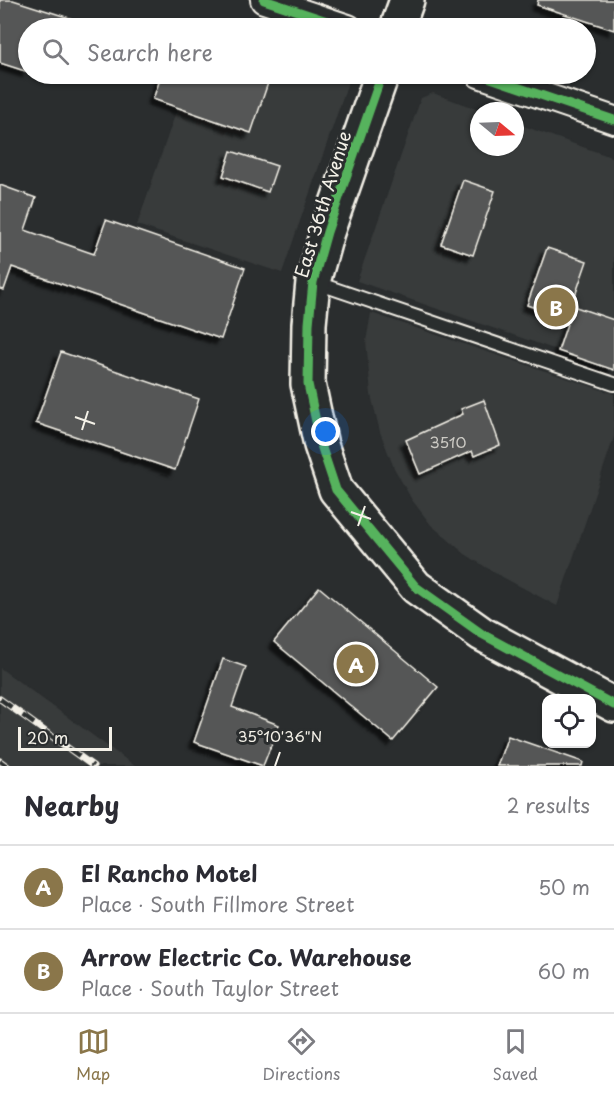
<!DOCTYPE html>
<html lang="en">
<head>
<meta charset="utf-8">
<style>
	:root { --surface:#fff; --page:#f7f7f7; --text:#2b2b33; --muted:#7c7c81; --line:#e1e1e2; --accent:#8a764a }
	body { margin:0; font-family:"Playpen Sans",sans-serif; background:var(--page); color:var(--text) }
	.controls { position:absolute; right:18px; bottom:18px; display:grid; overflow:hidden; border-radius:12px; box-shadow:0 2px 4px #0004 }
	.controls button { width:54px; height:54px; display:grid; place-items:center; padding:0; border:0; border-bottom:2px solid var(--line); background:var(--surface); color:var(--text); font:30px sans-serif }
	.compass { position:absolute; left:470px; top:102px; width:54px; height:54px; border-radius:50%; background:var(--surface); box-shadow:0 2px 4px #0004; rotate:109deg }
	.scale { position:absolute; left:18px; bottom:15px; width:94px; box-sizing:border-box; padding-left:6px; border:3px solid #f4f1e8; border-top:0; font-size:16px; line-height:21px; white-space:nowrap; color:#f4f1e8; -webkit-text-stroke:4px #2a2d2e; paint-order:stroke }
	.you { position:absolute; left:326px; top:432px; width:21px; height:21px; margin:-15px; border:4px solid #fff; border-radius:50%; background:#1a73e8; box-shadow:0 0 0 9px #1a73e833 }
	.badge { display:grid; place-items:center; width:39px; height:39px; border-radius:50%; background:var(--accent); color:#fff; font-size:20px; font-weight:700 }
	.pin { position:absolute; translate:-50% -50%; border:3px solid #fff; box-shadow:0 2px 6px #0006 }
	.list { margin:0; padding:0; list-style:none }
	h2 { display:flex; justify-content:space-between; align-items:center; height:78px; margin:0; padding:0 24px; font-size:26px }
	h2 small { font-size:20px; font-weight:400; color:var(--muted) }
	.list li { display:grid; grid-template-columns:39px 1fr auto; gap:18px; align-items:center; box-sizing:border-box; height:84px; padding:0 24px; border-top:2px solid var(--line) }
	.list b { display:block; font-size:22px; white-space:nowrap }
	.list p { margin:0; font-size:20px; white-space:nowrap; color:var(--muted) }
	.list em { font-size:20px; font-style:normal; color:var(--muted) }
	.icon { flex:none; width:33px; height:33px; fill:none; stroke:currentColor; stroke-width:2; stroke-linecap:round; stroke-linejoin:round }
	.map { position:relative; flex:none; width:614px; height:766px; overflow:hidden }
	.search { position:absolute; background:var(--surface); box-shadow:0 2px 4px #0004; left:18px; right:18px; top:18px; height:66px; display:flex; align-items:center; gap:15px; box-sizing:border-box; padding:0 21px; border-radius:33px; color:var(--muted); font-size:22px }
	.sheet { height:246px; background:var(--surface) }
	nav { display:flex; justify-content:space-around; align-items:center; box-sizing:border-box; height:84px; border-top:2px solid var(--line); background:var(--surface); font-size:16px; color:var(--muted) }
	nav a { display:grid; justify-items:center; gap:3px }
	nav .on { color:var(--accent) }
	.map>svg:first-child { display:block }
	.built { fill:#373a3a }
	.building { fill:#555756; stroke:#f4f1e8; stroke-width:1.5; filter:url(#shadow) }
	.lines { fill:none; stroke-linecap:round; stroke-linejoin:round }
	.lane-casing { stroke:#f4f1e8; stroke-width:16 }
	.street-casing { stroke:#f4f1e8; stroke-width:30 }
	.secondary-casing { stroke:#f4f1e8; stroke-width:38 }
	.lane { stroke:#2a2d2e; stroke-width:12 }
	.street { stroke:#2a2d2e; stroke-width:26 }
	.secondary { stroke:#2a2d2e; stroke-width:33 }
	.rail-casing { stroke:#f4f1e8; stroke-width:7 }
	.rail { stroke:#2a2d2e; stroke-width:4.5; stroke-dasharray:14; stroke-linecap:butt }
	.cycleway-casing { stroke:#2a2d2e; stroke-width:13 }
	.cycleway { stroke:#56b35d; stroke-width:9 }
	.ticks { fill:none; stroke:#f4f1e8; stroke-width:2 }
	.labels { text-anchor:middle; dominant-baseline:central; stroke-width:6; stroke-linejoin:round; paint-order:stroke }
	.number-label { font-size:15px; fill:#cccac4 }
	.street-label { font-size:18px; fill:#f4f1e8; stroke:#2a2d2e }
	.ticks-label { font-size:15px; text-anchor:middle; fill:#f4f1e8; stroke:#2a2d2e; stroke-width:6; stroke-linejoin:round; paint-order:stroke }
</style>
</head>
<body>
<div class="map">
<svg width="614" height="766" viewBox="0 0 614 766">
	<defs>
		<filter id="shadow"><feDropShadow dx="-5.5" dy="5.5" stdDeviation="1.5" flood-color="#0009"/></filter>
	</defs>
	<rect width="100%" height="100%" fill="#2a2d2e"/>
	<filter id="ink" filterUnits="userSpaceOnUse"><feTurbulence type="fractalNoise" baseFrequency=".0167" numOctaves="2"/><feDisplacementMap in="SourceGraphic" scale="12" xChannelSelector="R" yChannelSelector="G"/><feConvolveMatrix kernelMatrix="1 2 1 2 8 2 1 2 1" color-interpolation-filters="sRGB"/></filter>
	<g filter="url(#ink)">
		<g class="built">
			<path d="M189,74H345L349,80L282,273L137,225Z"/>
			<path d="M433,93L482,111H479V147H515V123L614,158V370L357,281L421,98Z"/>
			<path d="M371,313L614,394V437L557,606L495,573L465,554L431,525L412,500L394,468L380,432L371,395L366,341Z"/>
			<path d="M0,668L135,766H0Z"/>
		</g>
		<g class="building">
			<path d="M0,0H13L82,22L80,28H28V72L0,63Z"/>
			<path d="M538,0H614V30L537,5Z"/>
			<path d="M162,74H271L251,133L153,99Z"/>
			<path d="M231,151L277,166L268,192L223,176Z"/>
			<path d="M463,180L495,191L473,255L441,244Z"/>
			<path d="M0,185L36,198L25,230L94,254L106,220L245,268L221,339L12,267L4,290L0,289Z"/>
			<path d="M547,248L587,261L567,319L527,305Z"/>
			<path d="M573,306L614,320V370L558,351Z"/>
			<path d="M61,352L199,399L175,470L36,423Z"/>
			<path d="M484,400L500,445L474,456L472,451L420,474L406,440L463,414L461,409Z"/>
			<path d="M319,587L438,687L393,741L274,642Z"/>
			<path d="M223,659L246,667L232,707L279,725L263,766L194,742Z"/>
			<path d="M508,736L583,762L582,766H497Z"/>
		</g>
		<g class="lines">
			<defs>
				<path id="lane" d="M314,282L614,384"/>
				<g id="street">
					<path d="M264,0L348,28"/>
					<path d="M479,74L614,120"/>
				</g>
				<g id="secondary">
					<path d="M397,28L407,0"/>
					<path d="M382,74L327,232L313,282L309,324L308,384L321,445L336,490L416,587L482,634L614,705"/>
				</g>
			</defs>
			<use href="#lane" class="lane-casing"/>
			<use href="#street" class="street-casing"/>
			<use href="#secondary" class="secondary-casing"/>
			<use href="#lane" class="lane"/>
			<use href="#street" class="street"/>
			<use href="#secondary" class="secondary"/>
			<defs>
				<g id="rail">
					<path d="M0,699L93,766"/>
					<path d="M0,761L7,766"/>
				</g>
			</defs>
			<use href="#rail" class="rail-casing"/>
			<use href="#rail" class="rail"/>
			<defs>
				<g id="cycleway">
					<path d="M264,0L348,28"/>
					<path d="M382,74L327,232L313,282L309,324L308,384L321,445L336,490L416,587L482,634L614,705"/>
					<path d="M479,74L614,120"/>
				</g>
			</defs>
			<use href="#cycleway" class="cycleway-casing"/>
			<use href="#cycleway" class="cycleway"/>
		</g>
	</g>
	<path class="ticks" d="M75,417L95,424M82,430L88,411M351,512L371,519M358,526L365,506M275,766L280,752"/>
	<g class="labels">
		<g class="number-label">
			<text x="448" y="441">3510</text>
		</g>
		<g class="street-label">
			<text transform="translate(322 204) rotate(-73)">East 36th Avenue</text>
		</g>
	</g>
	<g class="ticks-label">
		<text x="280" y="742">35°10'36"N</text>
	</g>
</svg>
<div class="controls">
<button><svg class="icon" aria-label="locate" viewBox="0 0 24 24"><circle cx="12" cy="12" r="6"/><path d="M12 2v4M12 18v4M2 12h4M18 12h4"/></svg></button>
</div>
<svg class="compass" viewBox="-18 -18 36 36"><path d="M0-13l5 13h-10z" fill="#e53935"/><path d="M0 13l5-13h-10z" fill="#7c7c81"/></svg>
<div class="scale">20 m</div>
<div class="you"></div>
<div class="pin badge" style="left:356px;top:664px">A</div>
<div class="pin badge" style="left:556px;top:307px">B</div>
<div class="search"><svg class="icon" aria-label="search" viewBox="0 0 24 24"><circle cx="10" cy="10" r="6"/><path d="M15 15l6 6"/></svg>Search here</div>
</div>
<section class="sheet">
<h2>Nearby<small>2 results</small></h2>
<ul class="list">
<li><span class="badge">A</span><div><b>El Rancho Motel</b><p>Place · South Fillmore Street</p></div><em>50 m</em></li>
<li><span class="badge">B</span><div><b>Arrow Electric Co. Warehouse</b><p>Place · South Taylor Street</p></div><em>60 m</em></li>
</ul>
</section>
<nav>
<a class="on"><svg class="icon" aria-label="map" viewBox="0 0 24 24"><path d="M3 6l6-2 6 2 6-2v14l-6 2-6-2-6 2zM9 4v14M15 6v14"/></svg>Map</a>
<a><svg class="icon" aria-label="directions" viewBox="0 0 24 24"><path d="M12 3l9 9-9 9-9-9zM9 14v-3h6M13 9l2 2-2 2"/></svg>Directions</a>
<a><svg class="icon" aria-label="saved" viewBox="0 0 24 24"><path d="M7 4h10v16l-5-4-5 4z"/></svg>Saved</a>
</nav>
</body>
</html>
